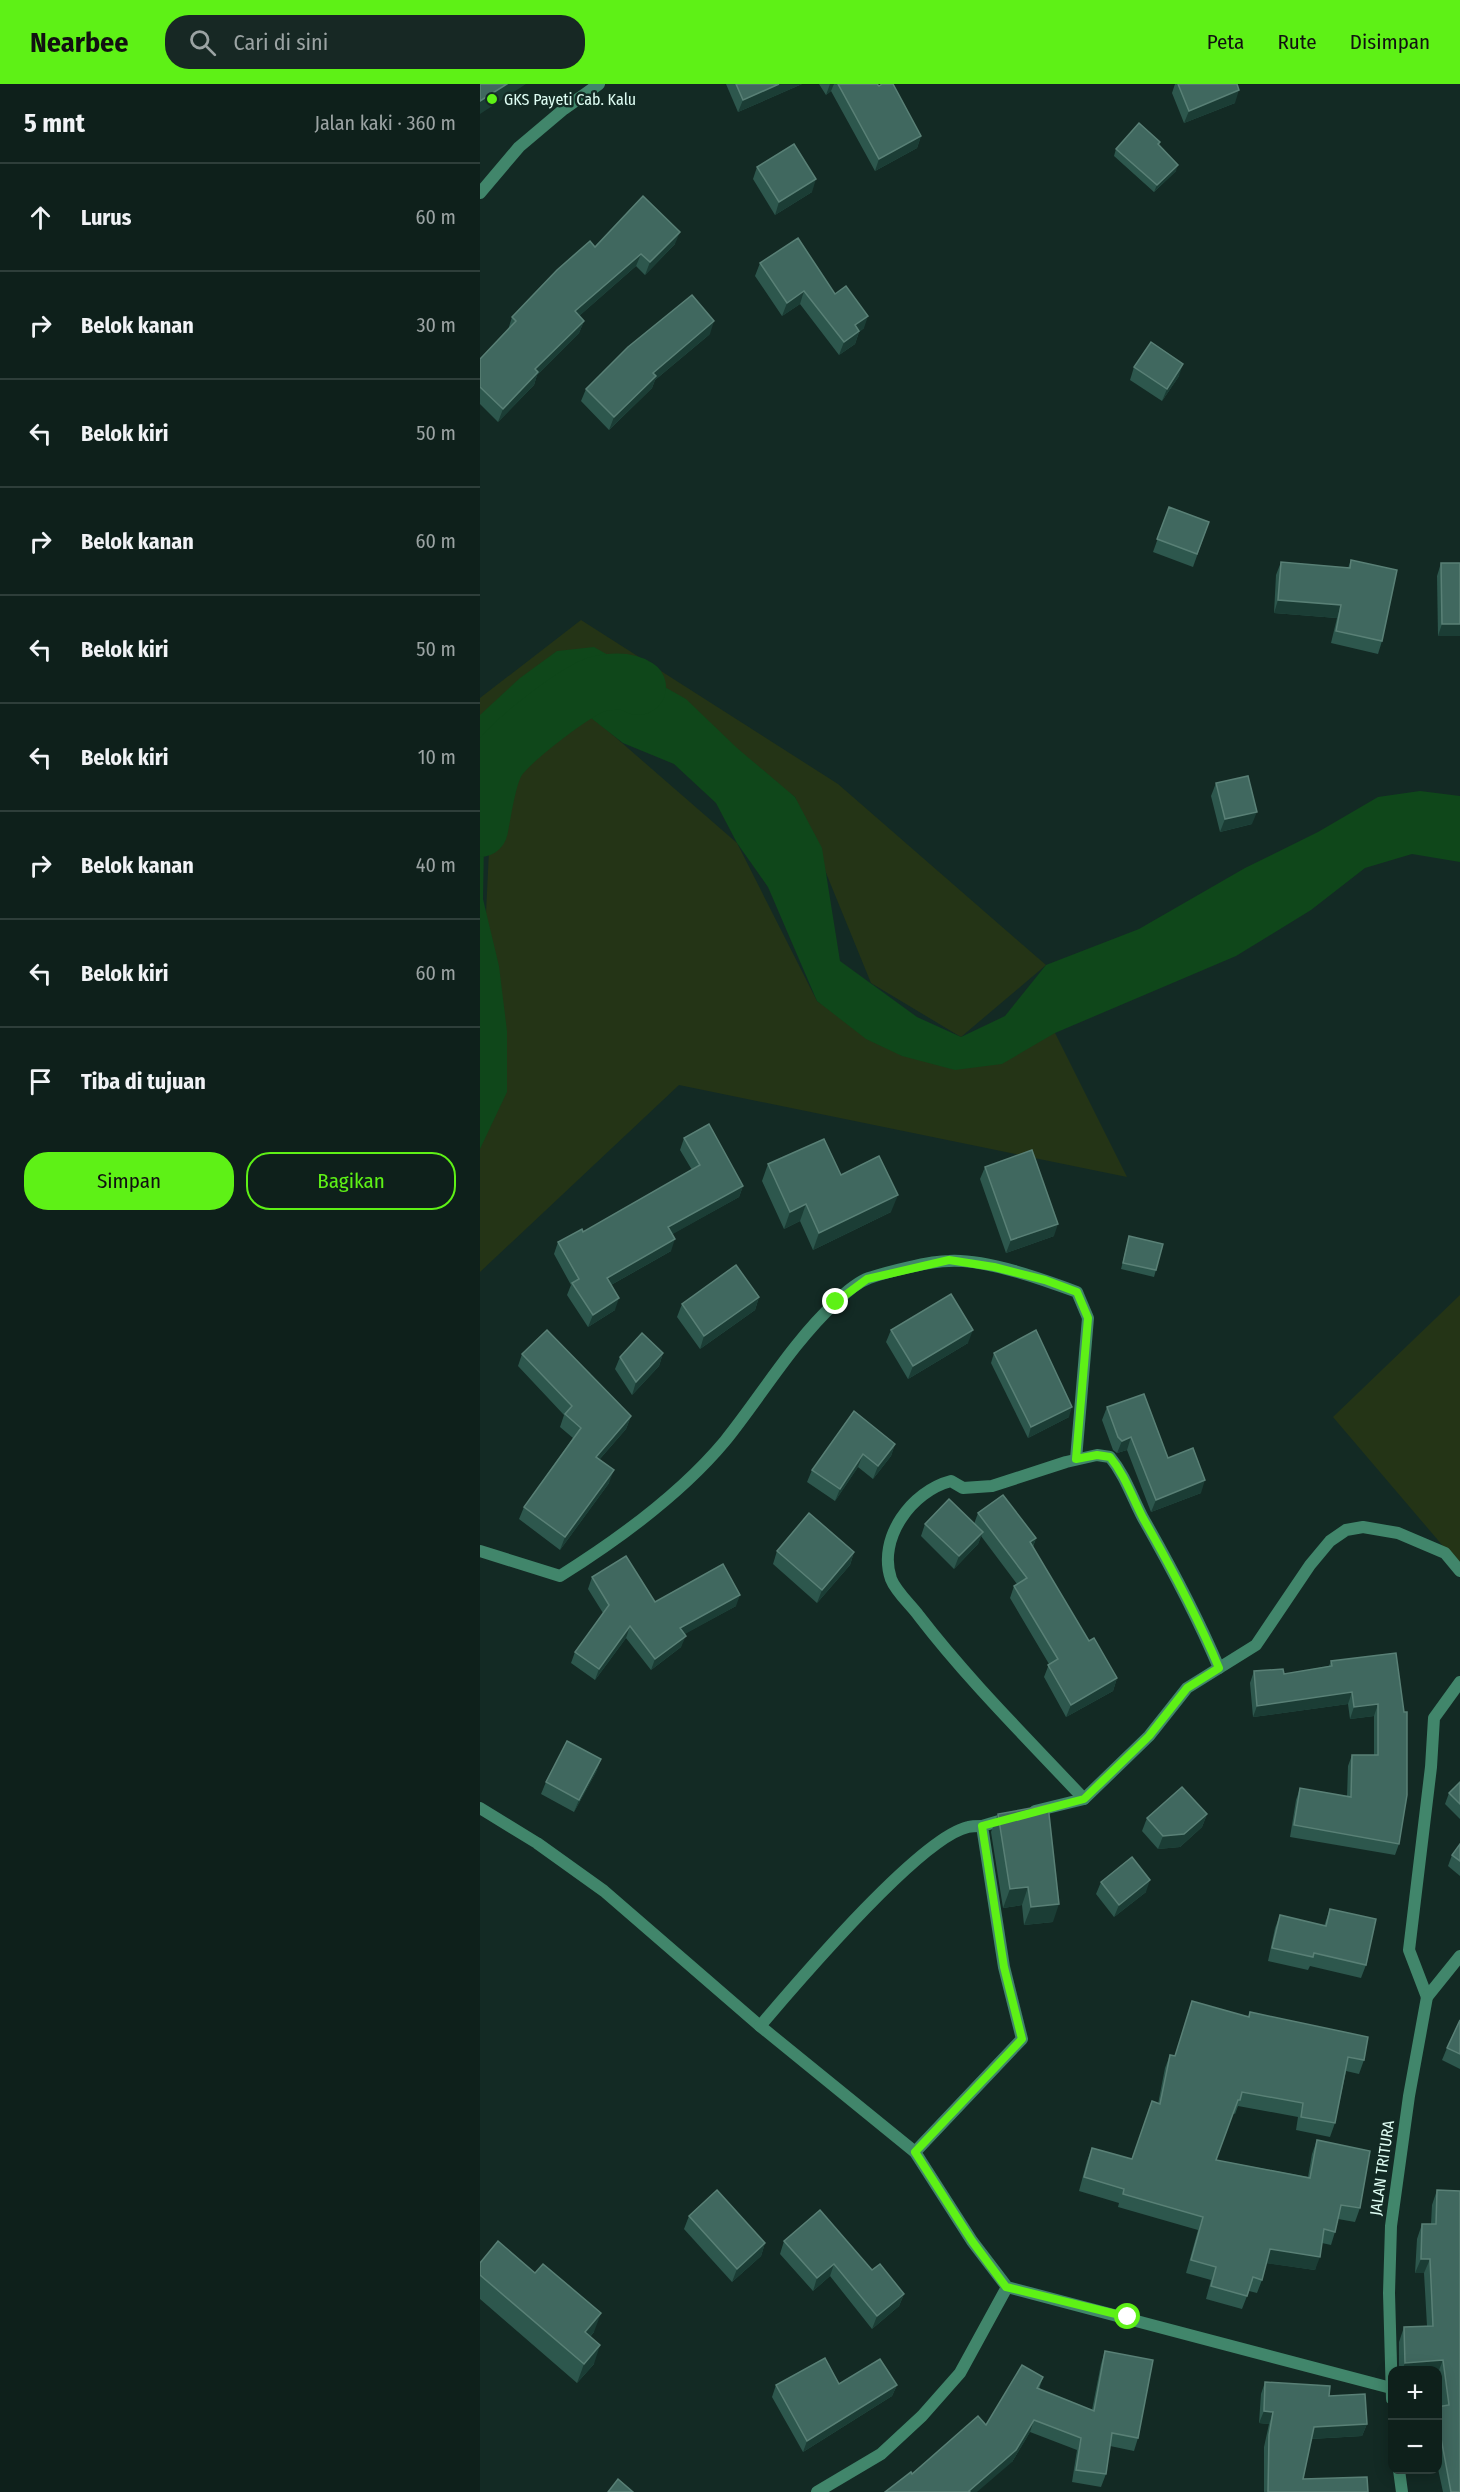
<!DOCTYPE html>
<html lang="id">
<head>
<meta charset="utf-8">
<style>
	:root { --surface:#0e201b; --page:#172824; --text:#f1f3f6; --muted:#9ba3a3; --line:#2e3e3a; --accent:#5ef116 }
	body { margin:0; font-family:"Fira Sans Condensed",sans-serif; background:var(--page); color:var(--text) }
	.controls { position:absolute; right:18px; bottom:18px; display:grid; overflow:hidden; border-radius:12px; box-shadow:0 3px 15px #0003 }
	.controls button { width:54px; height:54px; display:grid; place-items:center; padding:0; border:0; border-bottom:2px solid var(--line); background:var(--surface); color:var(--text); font:30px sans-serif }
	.stop { position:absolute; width:18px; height:18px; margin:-14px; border:4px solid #5ef116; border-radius:50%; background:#fff }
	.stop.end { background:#5ef116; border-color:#fff; box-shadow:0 2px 6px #0008 }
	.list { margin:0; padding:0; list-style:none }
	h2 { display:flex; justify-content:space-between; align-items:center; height:78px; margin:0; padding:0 24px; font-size:26px }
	h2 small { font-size:20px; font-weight:400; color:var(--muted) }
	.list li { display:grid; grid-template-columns:39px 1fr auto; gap:18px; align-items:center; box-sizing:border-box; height:108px; padding:0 24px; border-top:2px solid var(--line) }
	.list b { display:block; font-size:22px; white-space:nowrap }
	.list em { font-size:20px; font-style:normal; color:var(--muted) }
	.actions { display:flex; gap:12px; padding:18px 24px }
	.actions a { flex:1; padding:14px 0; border:2px solid var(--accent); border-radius:24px; text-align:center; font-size:21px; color:var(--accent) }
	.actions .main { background:var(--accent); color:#111 }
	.icon { flex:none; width:33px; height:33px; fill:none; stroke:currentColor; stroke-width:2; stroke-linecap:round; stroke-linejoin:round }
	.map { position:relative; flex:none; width:980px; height:2408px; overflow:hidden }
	header { display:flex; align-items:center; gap:36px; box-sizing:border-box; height:84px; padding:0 30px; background:var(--accent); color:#111 }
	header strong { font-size:28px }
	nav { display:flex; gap:33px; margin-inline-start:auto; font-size:21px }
	.search { width:420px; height:54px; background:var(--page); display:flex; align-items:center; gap:15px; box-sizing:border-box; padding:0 21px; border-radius:24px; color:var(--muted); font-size:22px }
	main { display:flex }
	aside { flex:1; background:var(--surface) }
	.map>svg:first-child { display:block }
	.green { fill:#243416 }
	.water { fill:#0f471a }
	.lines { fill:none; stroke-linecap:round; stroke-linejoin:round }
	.river { stroke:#0f471a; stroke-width:56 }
	.minor { stroke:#41866b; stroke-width:12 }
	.tertiary { stroke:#41866b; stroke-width:12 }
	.wall { fill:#2d574d }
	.shaded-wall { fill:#1b3d35 }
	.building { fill:#40685f; stroke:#598076; stroke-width:1.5 }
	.route { stroke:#5ef116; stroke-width:8 }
	.poi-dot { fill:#5ef116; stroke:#132a24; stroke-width:2 }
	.labels { text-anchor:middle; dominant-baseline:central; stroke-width:5; stroke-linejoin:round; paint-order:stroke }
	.poi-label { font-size:16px; fill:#defdf3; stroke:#132a24; text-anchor:start }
	.street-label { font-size:16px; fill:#defdf3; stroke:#132a24 }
</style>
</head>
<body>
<header>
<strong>Nearbee</strong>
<div class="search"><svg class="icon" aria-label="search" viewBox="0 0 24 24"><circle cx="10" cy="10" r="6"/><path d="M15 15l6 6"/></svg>Cari di sini</div>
<nav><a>Peta</a><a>Rute</a><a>Disimpan</a></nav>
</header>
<main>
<aside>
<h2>5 mnt<small>Jalan kaki · 360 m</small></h2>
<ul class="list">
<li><svg class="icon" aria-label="ahead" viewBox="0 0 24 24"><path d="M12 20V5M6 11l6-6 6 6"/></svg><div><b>Lurus</b></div><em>60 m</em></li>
<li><svg class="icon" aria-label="right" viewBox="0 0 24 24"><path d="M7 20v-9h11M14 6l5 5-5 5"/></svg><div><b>Belok kanan</b></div><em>30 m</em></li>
<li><svg class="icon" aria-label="left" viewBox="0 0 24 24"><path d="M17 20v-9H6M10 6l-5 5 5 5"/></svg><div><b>Belok kiri</b></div><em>50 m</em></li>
<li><svg class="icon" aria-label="right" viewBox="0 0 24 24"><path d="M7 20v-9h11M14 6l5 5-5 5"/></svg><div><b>Belok kanan</b></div><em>60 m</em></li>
<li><svg class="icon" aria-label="left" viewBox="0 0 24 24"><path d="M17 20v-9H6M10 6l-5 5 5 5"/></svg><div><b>Belok kiri</b></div><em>50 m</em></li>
<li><svg class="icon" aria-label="left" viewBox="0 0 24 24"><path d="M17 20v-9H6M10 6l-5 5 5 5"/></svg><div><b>Belok kiri</b></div><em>10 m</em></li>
<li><svg class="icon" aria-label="right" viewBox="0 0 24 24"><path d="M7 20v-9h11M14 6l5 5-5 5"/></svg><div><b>Belok kanan</b></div><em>40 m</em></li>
<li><svg class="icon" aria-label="left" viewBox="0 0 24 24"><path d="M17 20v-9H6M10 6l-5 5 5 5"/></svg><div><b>Belok kiri</b></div><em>60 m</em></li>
<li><svg class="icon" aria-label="arrive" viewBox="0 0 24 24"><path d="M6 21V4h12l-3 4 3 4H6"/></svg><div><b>Tiba di tujuan</b></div></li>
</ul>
<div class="actions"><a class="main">Simpan</a><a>Bagikan</a></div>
</aside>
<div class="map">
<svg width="980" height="2408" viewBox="0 0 980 2408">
	<rect width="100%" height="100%" fill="#132a24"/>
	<g class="green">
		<path d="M101,536L358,700L566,881L481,953L391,899L315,713L114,564L0,649V614Z"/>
		<path d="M111,632L257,759L337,917L422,972L575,949L647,1093L199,1001L0,1188V955L12,704Z"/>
		<path d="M980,1211V1482L853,1333Z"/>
	</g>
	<path class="water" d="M114,563L206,615L257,664L315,713L342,764L360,877L437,933L481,953L525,932L566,881L659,845L765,784L838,748L898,713L940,707L980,712V778L932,770L885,784L831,826L756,872L575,949L522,980L475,986L422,972L386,955L337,917L288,803L257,759L236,719L194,680L143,659L84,613L66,621L12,704L4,758L3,815L19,882L27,947V1008L0,1065V631L40,594L77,567Z"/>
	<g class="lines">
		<path class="river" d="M0,745C4,726 8,691 19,675C33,656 96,606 118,600C131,597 147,596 158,603"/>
		<g class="minor">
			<path d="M0,109L39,63L84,25L119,0"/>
			<path d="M0,1467L80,1492C139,1455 200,1411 245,1357C282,1311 312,1259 356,1218C364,1210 378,1198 389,1194C407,1188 450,1177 469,1177C506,1175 562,1195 597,1208L608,1234L596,1375"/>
			<path d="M604,1715L669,1652L707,1604L776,1561L830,1481L850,1457L866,1446L883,1443L918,1449L965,1469L980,1487"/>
			<path d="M0,1724L57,1759L124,1807L280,1942"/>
			<path d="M555,1727L604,1715C548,1655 489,1597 439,1532C431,1521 416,1508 411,1495C397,1454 432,1407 471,1397L483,1404L512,1402L586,1378L617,1371L630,1373C645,1391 652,1413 663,1434C691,1483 717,1532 739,1584"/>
			<path d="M502,1742C498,1742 492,1742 488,1743C439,1754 316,1900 280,1942L435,2068L492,2157L527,2203L911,2304"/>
			<path d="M947,1913L929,1866L951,1683L954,1634L980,1598"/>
			<path d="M435,2068L542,1955L524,1883L502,1742L529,1734"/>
			<path d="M337,2408L401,2370L442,2332L480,2289L527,2203"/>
		</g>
		<g class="tertiary">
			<path d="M912,2315L909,2209L911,2142L929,2012L947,1913L980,1872"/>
			<path d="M919,2386L922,2408"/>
		</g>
	</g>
	<g class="wall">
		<path d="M246,0H322L258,28Z"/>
		<path d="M339,0H397L441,52L437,64L395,87L351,7L346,11Z"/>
		<path d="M695,0H698L755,19L704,39L692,9Z"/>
		<path d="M680,58L679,61L696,87L674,108L634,72L636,65Z"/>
		<path d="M277,83L332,108L295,131L273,95Z"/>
		<path d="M195,160L165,191L156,182L99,232L104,237L99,249L57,291L54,301L18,338L0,320V275L28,246L32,233L115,163Z"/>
		<path d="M280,179L355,210L384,244L379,248L375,260L359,271L320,220L302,232L275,192Z"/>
		<path d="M230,250L175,296L172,304L129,346L101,317L106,305Z"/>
		<path d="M654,283L699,292L682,317L650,296Z"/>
		<path d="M689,423L729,438L713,483L673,468Z"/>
		<path d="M871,476L902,557L898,570L851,559L857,534L794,529L796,491L801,478L868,484Z"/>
		<path d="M961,479L980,552H958L957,492Z"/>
		<path d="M736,699L772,740L740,748L731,712Z"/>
		<path d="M204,1054L263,1102L259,1113L192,1150L191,1167L131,1201L135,1226L108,1243L87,1211L91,1201L74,1170L78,1158L103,1148L212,1086L200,1066Z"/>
		<path d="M288,1080L361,1091L411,1128L333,1166L320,1137L304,1145L282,1097Z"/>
		<path d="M505,1083L574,1152L526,1169L500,1095Z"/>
		<path d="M649,1152L676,1186L674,1193L641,1185Z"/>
		<path d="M279,1213L275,1226L220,1265L197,1233L202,1220Z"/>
		<path d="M411,1246L488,1259L428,1295L406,1258Z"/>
		<path d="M183,1269L179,1282L152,1311L135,1285L140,1273Z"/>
		<path d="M514,1269L589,1333L548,1354L511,1279Z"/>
		<path d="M42,1270L151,1332L146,1345L119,1376L129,1399L80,1466L39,1435L44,1423L93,1354L80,1343L84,1331L38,1282Z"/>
		<path d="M627,1323L688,1374L721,1409L671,1428L647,1366L637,1369L633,1366L622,1336Z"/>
		<path d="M415,1360L411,1372L393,1395L378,1383L355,1417L327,1398L332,1386Z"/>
		<path d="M498,1429L556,1454L553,1463L609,1557L637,1594L633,1607L586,1633L564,1593L569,1580L530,1514L534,1502L537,1500L501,1452L498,1460L474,1485L441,1452L445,1440H494Z"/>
		<path d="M297,1467L374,1468L370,1481L337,1519L293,1480Z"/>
		<path d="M112,1493L175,1518L256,1522L204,1550L201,1563L171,1586L146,1554L115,1596L91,1579L95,1568L123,1529L108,1505Z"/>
		<path d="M916,1569L919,1760L915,1771L810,1753L816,1716L820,1704L867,1713L868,1682L872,1671H894V1632L870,1635L868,1620L773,1633L770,1599L774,1587L804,1590L849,1582L851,1577Z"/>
		<path d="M121,1675L116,1688L94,1728L61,1710L66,1698Z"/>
		<path d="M980,1698V1735L965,1720L969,1709Z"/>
		<path d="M518,1730L573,1838L544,1841L542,1821L523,1824L511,1748Z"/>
		<path d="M727,1730L722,1743L700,1763L678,1765L662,1747L667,1734Z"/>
		<path d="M980,1760V1792L968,1782L972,1771Z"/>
		<path d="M621,1798L666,1808L634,1833L616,1810Z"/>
		<path d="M850,1825L886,1881L881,1894L830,1882L828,1886L788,1877L795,1844L800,1831L844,1842Z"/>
		<path d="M712,1917L768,1933L770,1928L884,1976L879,1990L866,1987L855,2039L850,2053L816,2046L818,2033L758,2022L755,2030L753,2029L736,2076L828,2093L832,2070L837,2056L880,2124L875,2138L858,2135L855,2148L851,2161L842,2159L835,2186L786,2179L782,2196L777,2209L769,2207L762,2225L726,2215L731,2196L706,2189L718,2146L638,2123L639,2119L599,2107L607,2077L612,2064L652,2075L678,2020L685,1984L690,1971L695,1972Z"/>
		<path d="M980,1936V1985L962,1976L967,1964Z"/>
		<path d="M957,2106L980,2408H963L957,2380V2323L962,2322L957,2286H919V2258L924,2243L947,2242L944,2189H935L937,2155L942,2140H951L952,2121Z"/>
		<path d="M209,2132L285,2159L281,2172L252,2198L204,2145Z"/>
		<path d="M304,2157L424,2210L419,2222L392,2245L350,2192L333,2207L300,2170Z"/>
		<path d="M0,2179L55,2189L114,2248L110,2253L114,2280L97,2299L0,2215Z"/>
		<path d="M625,2267L658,2354L654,2367L630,2362L626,2390L621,2403L592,2398L597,2366L550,2348L532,2378L432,2390L506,2341L563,2293L559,2305L612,2326L621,2280Z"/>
		<path d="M785,2298L849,2312L887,2340L882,2352L831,2355L823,2395L888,2408H784V2363L789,2340L779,2339L781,2310Z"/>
		<path d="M359,2300L417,2301L412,2312L323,2368L292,2313L296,2301Z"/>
	</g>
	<g class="shaded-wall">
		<path d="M27,0H46L0,30V17Z"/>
		<path d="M299,0H322L258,28L263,16Z"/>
		<path d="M350,0H354L351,7L346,11Z"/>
		<path d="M759,6L755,19L704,39L709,27Z"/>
		<path d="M441,52L437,64L395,87L399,75Z"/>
		<path d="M698,81L696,87L674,108L677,101Z"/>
		<path d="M336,95L332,108L295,131L299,118Z"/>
		<path d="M200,148L195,160L165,191L170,178Z"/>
		<path d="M161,170L156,182L90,240L95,227Z"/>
		<path d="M324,207L320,220L302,232L307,219Z"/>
		<path d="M388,232L384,244L379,248L375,260L359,271L364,258L375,241Z"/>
		<path d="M104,237L99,249L57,291L54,301L18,338L23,325L55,285Z"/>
		<path d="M234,237L230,250L175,296L172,304L129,346L134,333L173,289Z"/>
		<path d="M703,280L699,292L682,317L687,305Z"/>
		<path d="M798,516L861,521L857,534L794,529Z"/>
		<path d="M962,540H980V552H958Z"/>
		<path d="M777,728L772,740L740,748L745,735Z"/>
		<path d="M263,1102L259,1113L184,1155L188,1143Z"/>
		<path d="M418,1111L411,1128L333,1166L339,1149Z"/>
		<path d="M326,1120L320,1137L304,1145L310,1128Z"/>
		<path d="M578,1140L574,1152L526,1169L531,1156Z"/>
		<path d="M195,1155L191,1167L122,1206L127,1194Z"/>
		<path d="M279,1213L275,1226L220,1265L224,1252Z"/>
		<path d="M139,1214L135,1226L108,1243L113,1231Z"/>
		<path d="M493,1246L488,1259L428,1295L433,1282Z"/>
		<path d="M183,1269L179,1282L152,1311L156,1298Z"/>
		<path d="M592,1323L589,1333L548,1354L551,1343Z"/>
		<path d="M151,1332L146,1345L111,1385L116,1373Z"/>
		<path d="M651,1353L647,1366L637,1369L642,1357Z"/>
		<path d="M415,1360L411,1372L393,1395L398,1382Z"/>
		<path d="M383,1370L378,1383L355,1417L360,1405Z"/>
		<path d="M134,1386L129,1399L80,1466L85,1453Z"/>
		<path d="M725,1396L721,1409L671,1428L676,1416Z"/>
		<path d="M503,1448L498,1460L474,1485L479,1472Z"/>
		<path d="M556,1454L551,1467L550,1458Z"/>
		<path d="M374,1468L370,1481L337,1519L342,1506Z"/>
		<path d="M260,1511L256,1522L196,1555L200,1544Z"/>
		<path d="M150,1542L146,1554L115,1596L119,1585Z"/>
		<path d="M206,1552L201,1563L171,1586L175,1575Z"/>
		<path d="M637,1594L633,1607L586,1633L591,1621Z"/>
		<path d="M872,1608L868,1620L773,1633L777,1622Z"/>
		<path d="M898,1620L894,1632L870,1635L874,1623Z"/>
		<path d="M121,1675L116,1688L94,1728L99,1716Z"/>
		<path d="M727,1730L722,1743L700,1763L678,1765L683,1752Z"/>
		<path d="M670,1796L666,1808L634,1833L639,1821Z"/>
		<path d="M548,1803L542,1821L523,1824L530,1805Z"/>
		<path d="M579,1820L573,1838L544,1841L551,1823Z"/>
		<path d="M285,2159L281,2172L252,2198L257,2185Z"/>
		<path d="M790,2165L840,2173L835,2186L785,2179Z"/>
		<path d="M941,2175H950L944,2189H935Z"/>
		<path d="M354,2180L350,2192L333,2207L337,2194Z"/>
		<path d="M424,2210L419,2222L392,2245L397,2232Z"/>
		<path d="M121,2229L114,2248L98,2266L105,2248Z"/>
		<path d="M120,2261L114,2280L97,2299L104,2280Z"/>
		<path d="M963,2276L957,2291V2286H922L925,2279Z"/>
		<path d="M417,2301L412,2312L323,2368L327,2357Z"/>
		<path d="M784,2327L793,2328L789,2340L779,2339Z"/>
		<path d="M554,2336L550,2348L532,2378L497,2408H488Z"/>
		<path d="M887,2340L882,2352L829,2355L834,2343Z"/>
	</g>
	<g class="building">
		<path d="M0,0H27L0,17Z"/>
		<path d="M256,0H299L263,16Z"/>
		<path d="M358,0H397L399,2L402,0H413L441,52L399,75Z"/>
		<path d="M698,0H757L759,6L709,27Z"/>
		<path d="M659,39L680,58L678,60L698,81L677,101L636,65Z"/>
		<path d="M314,60L336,95L299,118L277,83Z"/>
		<path d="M163,112L200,148L170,178L161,170L95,227L104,237L55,285L58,288L23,325L0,303V275L36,237L32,233L77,186L110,157L115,163Z"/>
		<path d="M318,154L355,210L366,202L388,232L375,241L379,247L364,258L324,207L307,219L280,179Z"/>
		<path d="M212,211L234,237L173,289L176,292L134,333L106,305L148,263Z"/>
		<path d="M671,258L703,280L687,305L654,283Z"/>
		<path d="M689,423L729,438L717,470L677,455Z"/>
		<path d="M871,476L917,486L902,557L856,547L861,521L798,516L801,478L870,484Z"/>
		<path d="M961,479H980V540H962Z"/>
		<path d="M768,692L777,728L745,735L736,699Z"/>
		<path d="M229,1040L263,1102L188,1143L195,1155L127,1194L139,1214L113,1231L92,1199L99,1195L78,1158L102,1145L103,1148L220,1081L204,1054Z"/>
		<path d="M344,1055L361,1091L399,1072L418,1111L339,1149L326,1120L310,1128L288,1080Z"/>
		<path d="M552,1066L578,1140L531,1156L505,1083Z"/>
		<path d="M649,1152L683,1160L676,1186L643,1179Z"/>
		<path d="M256,1181L279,1213L224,1252L202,1220Z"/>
		<path d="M471,1210L493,1246L433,1282L411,1246Z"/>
		<path d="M67,1246L151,1332L116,1373L134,1386L85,1453L44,1423L101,1344L85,1330L92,1322L42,1270Z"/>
		<path d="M556,1246L592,1323L551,1343L514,1269Z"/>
		<path d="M162,1249L183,1269L156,1298L140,1273Z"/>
		<path d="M664,1310L688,1374L713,1364L725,1396L676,1416L651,1353L642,1357L638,1353L627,1323Z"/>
		<path d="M374,1327L415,1360L398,1382L383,1370L360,1405L332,1386Z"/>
		<path d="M523,1411L556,1454L550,1458L609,1557L614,1554L637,1594L591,1621L568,1581L578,1575L534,1502L547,1494L498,1429Z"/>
		<path d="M469,1415L503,1448L479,1472L445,1440Z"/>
		<path d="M329,1429L374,1468L342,1506L297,1467Z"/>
		<path d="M146,1472L175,1518L243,1480L260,1511L200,1544L206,1552L175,1575L150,1542L119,1585L95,1568L129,1521L112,1493Z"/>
		<path d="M916,1569L924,1628H927V1711L919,1760L814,1741L820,1704L871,1713L872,1671H898V1620L874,1623L872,1608L777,1622L774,1587L803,1585L804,1590L852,1582L851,1577Z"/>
		<path d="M87,1657L121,1675L99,1716L66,1698Z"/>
		<path d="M980,1698V1720L969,1709Z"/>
		<path d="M702,1703L727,1730L704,1750L683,1752L667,1734Z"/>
		<path d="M568,1721L579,1820L551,1823L548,1803L530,1805L518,1730Z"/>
		<path d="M980,1760V1777L972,1771Z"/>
		<path d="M652,1773L670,1796L639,1821L621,1798Z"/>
		<path d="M850,1825L896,1835L886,1881L834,1869L833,1873L792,1864L800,1831L846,1842Z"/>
		<path d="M712,1917L769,1933L770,1928L888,1953L884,1976L868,1973L855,2039L821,2033L823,2019L762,2008L760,2016H758L736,2076L830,2094L837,2056L890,2067L880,2124L861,2121L855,2148L844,2145L840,2173L790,2165L782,2196L773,2193L767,2212L731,2202L736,2183L711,2176L723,2133L643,2110L644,2105L604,2093L612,2064L652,2075L672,2017L680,2020L690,1971L695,1972Z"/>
		<path d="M980,1936V1970L967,1964Z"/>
		<path d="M237,2106L285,2159L257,2185L209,2132Z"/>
		<path d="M957,2106L980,2107V2408H971L961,2354L957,2355V2323L969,2321L963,2276L925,2279L924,2243L953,2242L950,2175H941L942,2140H956Z"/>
		<path d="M340,2126L392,2186L400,2180L424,2210L397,2232L354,2180L337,2194L304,2157Z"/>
		<path d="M18,2157L55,2189L63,2180L121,2229L105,2248L120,2261L104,2280L0,2191V2179Z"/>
		<path d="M625,2267L673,2276L658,2354L632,2349L626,2390L596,2386L601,2354L554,2336L536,2366L489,2407L490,2408H405L431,2388L432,2390L498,2332L506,2341L542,2281L563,2293L557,2304L614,2327Z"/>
		<path d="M345,2274L359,2300L400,2275L417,2301L327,2357L296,2301Z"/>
		<path d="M785,2298L850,2302L849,2312L885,2310L887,2340L834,2343L823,2395L887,2393L888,2408H788L789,2351L793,2328L784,2327Z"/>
		<path d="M138,2395L153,2408H128Z"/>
	</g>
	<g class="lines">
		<path class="route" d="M356,1218L387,1195L469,1176L514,1183L565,1196L597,1208L608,1234L596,1375L617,1371L630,1373C645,1391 652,1413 663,1434C691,1483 717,1532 739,1584L707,1604L669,1652L604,1715L502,1742L524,1883L542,1955L435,2068L492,2157L526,2203L648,2233"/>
	</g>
	<circle class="poi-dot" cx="12" cy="15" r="6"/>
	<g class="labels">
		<g class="poi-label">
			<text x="24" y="15">GKS Payeti Cab. Kalu</text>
		</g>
		<g class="street-label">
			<text transform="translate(902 2084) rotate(-82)">JALAN TRITURA</text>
		</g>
	</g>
</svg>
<div class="controls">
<button>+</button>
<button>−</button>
</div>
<div class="stop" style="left:648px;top:2233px"></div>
<div class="stop end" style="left:356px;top:1218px"></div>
</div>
</main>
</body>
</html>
